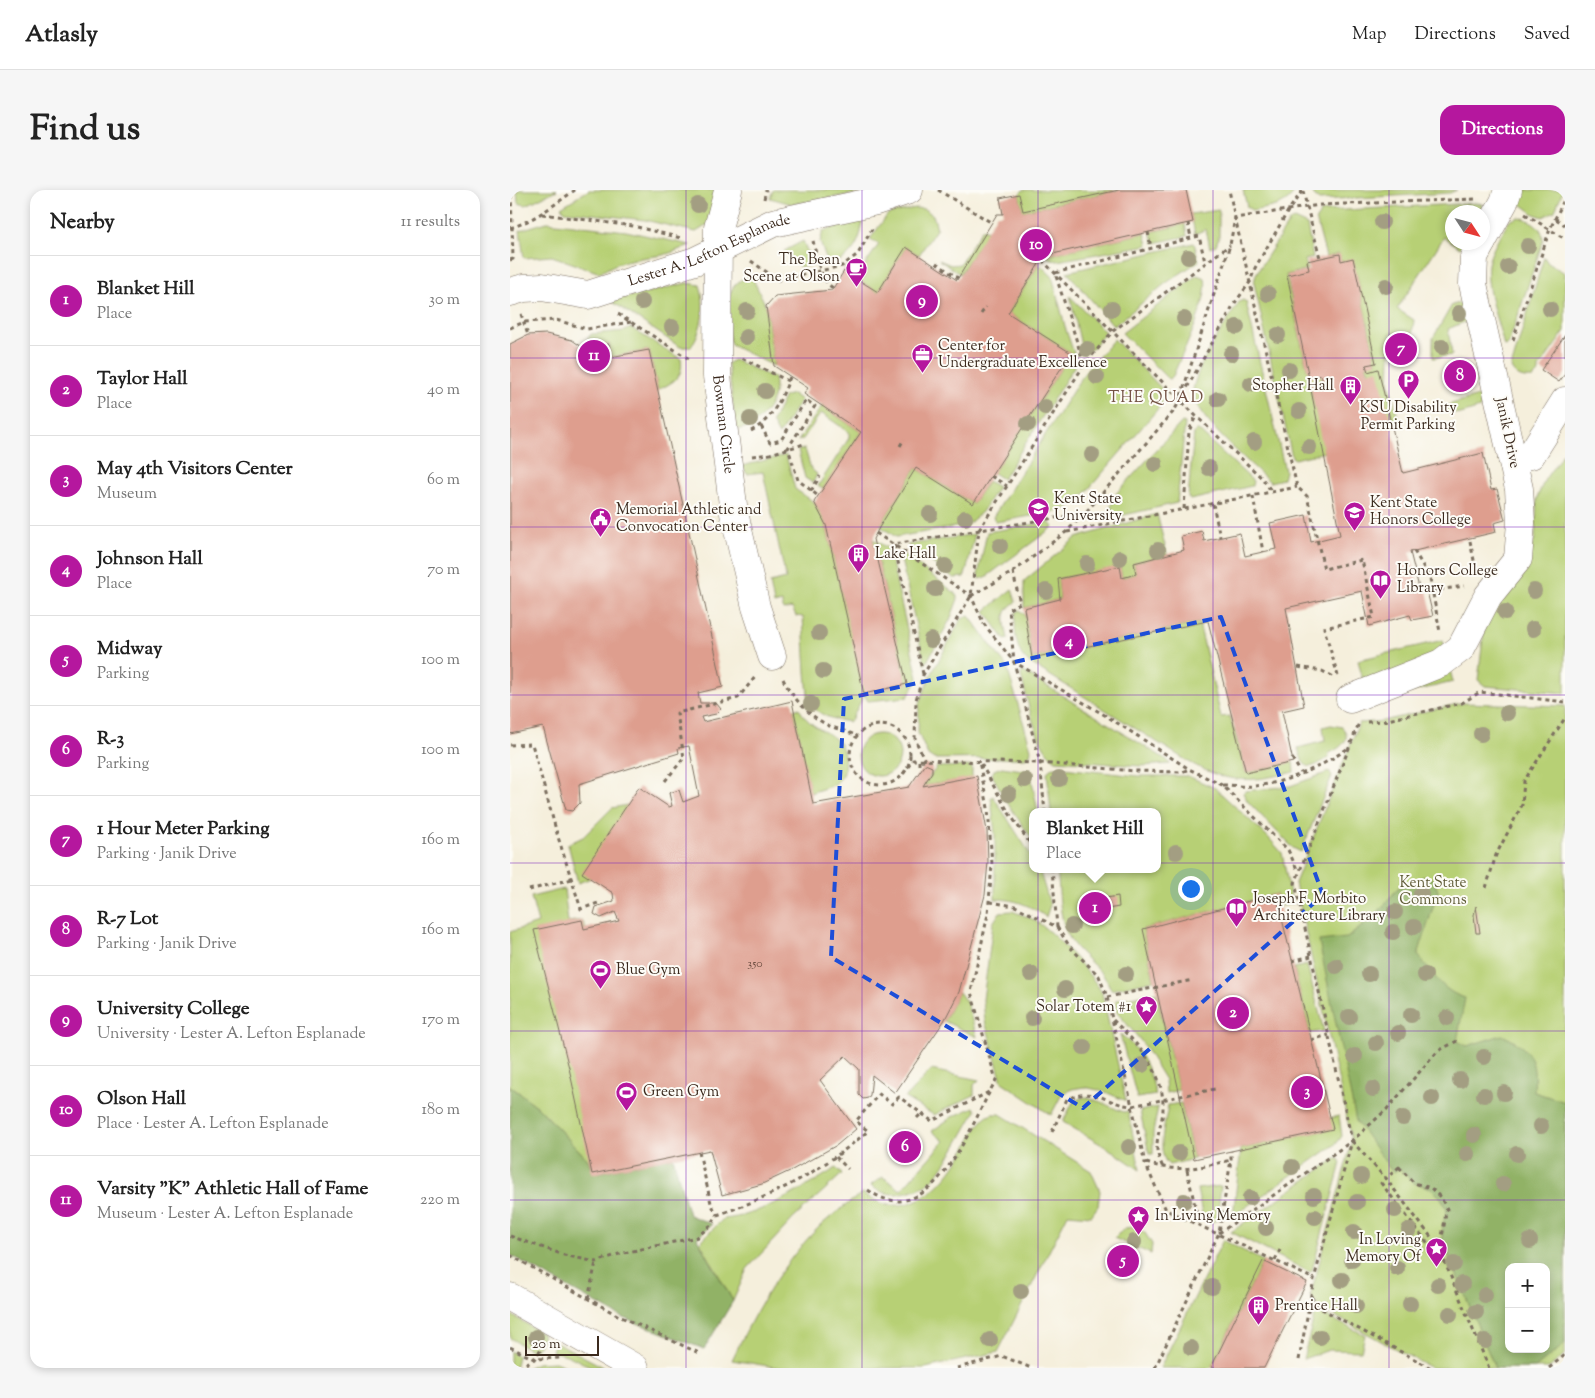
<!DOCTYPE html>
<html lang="en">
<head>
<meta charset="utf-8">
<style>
	:root { --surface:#fff; --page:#f6f6f6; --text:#222; --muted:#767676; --line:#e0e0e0; --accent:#b5179e }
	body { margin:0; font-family:"Sorts Mill Goudy",serif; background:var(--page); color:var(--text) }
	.controls { position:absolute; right:15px; bottom:15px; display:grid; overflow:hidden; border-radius:10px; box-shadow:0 2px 8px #0003 }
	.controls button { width:45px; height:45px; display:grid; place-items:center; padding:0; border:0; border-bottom:1px solid var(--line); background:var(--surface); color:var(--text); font:25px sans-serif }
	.compass { position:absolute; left:935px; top:15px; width:45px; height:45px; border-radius:50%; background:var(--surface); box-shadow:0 2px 8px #0003; rotate:126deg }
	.scale { position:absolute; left:15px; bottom:12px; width:74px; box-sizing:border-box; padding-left:5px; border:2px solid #3b2a1e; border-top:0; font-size:14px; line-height:18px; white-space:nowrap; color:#3b2a1e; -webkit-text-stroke:4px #fdfcf7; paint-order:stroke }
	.you { position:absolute; left:680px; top:698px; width:18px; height:18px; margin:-12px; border:4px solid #fff; border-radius:50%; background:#1a73e8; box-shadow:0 0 0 8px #1a73e833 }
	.badge { display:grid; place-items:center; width:32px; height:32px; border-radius:50%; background:var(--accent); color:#fff; font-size:16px; font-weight:700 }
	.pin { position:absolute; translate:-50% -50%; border:2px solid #fff; box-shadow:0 1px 5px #0006 }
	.popup { position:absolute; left:519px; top:618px; width:132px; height:65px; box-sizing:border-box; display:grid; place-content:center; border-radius:10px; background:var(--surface); filter:drop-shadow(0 1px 4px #0005); font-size:16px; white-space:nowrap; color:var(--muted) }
	.popup b { font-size:19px; color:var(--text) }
	.popup::after { content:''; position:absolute; left:50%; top:100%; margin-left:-10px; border:10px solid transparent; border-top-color:var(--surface) }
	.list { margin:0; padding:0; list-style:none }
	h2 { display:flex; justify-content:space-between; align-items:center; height:65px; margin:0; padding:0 20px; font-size:21px }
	h2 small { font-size:16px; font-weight:400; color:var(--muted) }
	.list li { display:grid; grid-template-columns:32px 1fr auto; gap:15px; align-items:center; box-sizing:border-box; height:90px; padding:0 20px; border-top:1px solid var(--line) }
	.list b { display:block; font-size:19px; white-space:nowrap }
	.list p { margin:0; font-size:16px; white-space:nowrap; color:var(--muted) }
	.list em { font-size:16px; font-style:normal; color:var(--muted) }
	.map { position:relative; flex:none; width:1055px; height:1178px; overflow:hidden; border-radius:15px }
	header { display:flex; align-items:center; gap:30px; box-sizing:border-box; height:70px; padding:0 25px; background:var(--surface); border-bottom:1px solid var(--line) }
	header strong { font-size:24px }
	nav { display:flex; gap:28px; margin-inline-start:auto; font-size:18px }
	.intro { display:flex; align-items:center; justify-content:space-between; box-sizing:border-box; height:120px; padding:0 30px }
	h1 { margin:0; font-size:35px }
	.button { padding:12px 22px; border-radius:15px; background:var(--accent); color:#fff; font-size:18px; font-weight:700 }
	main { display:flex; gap:30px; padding:0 30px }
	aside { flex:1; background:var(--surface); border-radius:15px; box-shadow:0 2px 8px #0003 }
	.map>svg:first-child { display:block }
	.green { fill:#b7d075; stroke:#797d4a; fill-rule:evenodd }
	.forest { fill:#91b266; stroke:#666e42; fill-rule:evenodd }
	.building { fill:#de9e8e }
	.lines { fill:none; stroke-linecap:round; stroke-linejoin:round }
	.minor-casing { stroke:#7c6f60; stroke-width:29 }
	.path { stroke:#7c6f60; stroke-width:3; stroke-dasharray:4 4; stroke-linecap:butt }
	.minor { stroke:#fff; stroke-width:28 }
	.tree { fill:#a39e82 }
	.marked { fill:none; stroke:#1d4ed8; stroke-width:4; stroke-dasharray:10 6; stroke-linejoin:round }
	.grid { fill:none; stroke:#7b2cbf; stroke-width:1; stroke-opacity:0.55 }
	.labels { text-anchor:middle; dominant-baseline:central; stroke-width:4; stroke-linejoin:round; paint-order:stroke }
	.number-label { font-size:12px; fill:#64473a }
	.street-label { font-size:15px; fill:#3b2a1e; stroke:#fdfcf7 }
	.poi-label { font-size:15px; fill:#3b2a1e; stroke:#fdfcf7; text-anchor:start }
	.park-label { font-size:15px; fill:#605c38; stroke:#fdfcf7 }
	.neighbourhood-label { font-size:16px; letter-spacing:1px; fill:#745345; stroke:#fdfcf7 }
</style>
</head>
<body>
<header>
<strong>Atlasly</strong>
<nav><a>Map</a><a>Directions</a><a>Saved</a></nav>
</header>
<div class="intro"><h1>Find us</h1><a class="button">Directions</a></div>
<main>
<aside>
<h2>Nearby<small>11 results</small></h2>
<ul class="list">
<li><span class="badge">1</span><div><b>Blanket Hill</b><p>Place</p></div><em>30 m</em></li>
<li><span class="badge">2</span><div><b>Taylor Hall</b><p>Place</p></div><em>40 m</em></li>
<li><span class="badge">3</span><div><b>May 4th Visitors Center</b><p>Museum</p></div><em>60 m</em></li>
<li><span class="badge">4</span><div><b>Johnson Hall</b><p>Place</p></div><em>70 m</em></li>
<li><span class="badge">5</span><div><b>Midway</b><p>Parking</p></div><em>100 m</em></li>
<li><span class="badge">6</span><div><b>R-3</b><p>Parking</p></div><em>100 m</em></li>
<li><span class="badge">7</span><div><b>1 Hour Meter Parking</b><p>Parking · Janik Drive</p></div><em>160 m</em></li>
<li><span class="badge">8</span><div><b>R-7 Lot</b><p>Parking · Janik Drive</p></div><em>160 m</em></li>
<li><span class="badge">9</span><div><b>University College</b><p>University · Lester A. Lefton Esplanade</p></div><em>170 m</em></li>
<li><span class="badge">10</span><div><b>Olson Hall</b><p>Place · Lester A. Lefton Esplanade</p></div><em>180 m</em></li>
<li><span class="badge">11</span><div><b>Varsity &quot;K&quot; Athletic Hall of Fame</b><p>Museum · Lester A. Lefton Esplanade</p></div><em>220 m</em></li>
</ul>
</aside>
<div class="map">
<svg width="1055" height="1178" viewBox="0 0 1055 1178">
	<rect width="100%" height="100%" fill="#fdfcf7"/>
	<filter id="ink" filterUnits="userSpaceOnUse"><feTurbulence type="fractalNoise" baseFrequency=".02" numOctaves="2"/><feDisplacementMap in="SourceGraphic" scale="10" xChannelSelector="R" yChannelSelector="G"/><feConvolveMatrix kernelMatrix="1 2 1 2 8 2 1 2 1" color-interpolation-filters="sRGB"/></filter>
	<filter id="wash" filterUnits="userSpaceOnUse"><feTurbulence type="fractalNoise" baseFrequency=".0096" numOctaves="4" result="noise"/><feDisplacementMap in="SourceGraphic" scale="20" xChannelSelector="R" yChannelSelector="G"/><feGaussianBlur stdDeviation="1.12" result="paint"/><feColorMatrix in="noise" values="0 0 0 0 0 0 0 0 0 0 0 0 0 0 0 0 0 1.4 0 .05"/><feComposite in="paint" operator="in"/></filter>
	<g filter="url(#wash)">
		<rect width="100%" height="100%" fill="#f5efdc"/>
		<g class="green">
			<path d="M7,0H47L16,15L8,13Z"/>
			<path d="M79,0H210L202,32L186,42L135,30L55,21L51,17Z"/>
			<path d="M263,0H356L350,3L282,14L260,8Z"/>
			<path d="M513,0H609L513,21L509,4Z"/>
			<path d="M733,0H785C779,17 758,17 743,21L737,17Z"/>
			<path d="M802,0H947L940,3L809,10L804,6Z"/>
			<path d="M1011,0H1053L1045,21L1033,27L1024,24L1011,14Z"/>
			<path d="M967,13L972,14V23L942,22V52L954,53L950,58L934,47L887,119L904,130L902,145L881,143L879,192L889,232L881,235L856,175L866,172L843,69L831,71L829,64L816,67L806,29L811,22L817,21Z"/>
			<path d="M405,18L414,19L423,25L427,38L409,65L396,57L368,102L334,81L336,76L350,82L369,54L360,49L378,24Z"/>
			<path d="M709,20V47L706,55L700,58L696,39L685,44L681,24Z"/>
			<path d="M1009,27C1021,30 1034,37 1033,51L998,155L994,156C988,131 975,100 978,74C981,59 992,44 999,31Z"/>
			<path d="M353,29C351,51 342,71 318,74L310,52L313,41Z"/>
			<path d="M784,29L797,35L803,68L795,70L797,79L776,85L799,187L811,185L813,192L800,195L815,262L785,269L782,267L744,93L746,84L779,32Z"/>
			<path d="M37,32L116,41L180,55C170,59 158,65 146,66C125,69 109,70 90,83L42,66L14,68L10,40Z"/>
			<path d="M675,34L677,46L644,53L641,42Z"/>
			<path d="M472,39L478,41L450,84L429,70L441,75L450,74Z"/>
			<path d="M635,43L638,55L547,71L534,66Z"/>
			<path d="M293,51L303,75L290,77L274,61Z"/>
			<path d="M684,53L689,71L656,93L604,136L557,82Z"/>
			<path d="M1034,67L1038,73L1055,83V141L1029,178V182L1023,188C1013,189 1006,187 1001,178Z"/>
			<path d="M529,74L542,86L556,140L567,172L493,289L483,283L561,163L498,123Z"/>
			<path d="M241,85L256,116L264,176L221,155C217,143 216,111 222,99C226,92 234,88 241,85Z"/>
			<path d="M687,85L695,88C700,111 672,163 663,186L660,189L657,188L612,143Z"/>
			<path d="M177,93L190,95C196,116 193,138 181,157H170L101,111Z"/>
			<path d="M560,106L595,142L583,158L576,162L572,160Z"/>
			<path d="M733,110L736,112L775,281L773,289L760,292C743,275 679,223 683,200C688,172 714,137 729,112Z"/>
			<path d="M955,112L959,130L938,139L942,165L923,168V148L942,115Z"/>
			<path d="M121,138L171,169C174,188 163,192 148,200L139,160L100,167L99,154L75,159L74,154L81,144L115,141Z"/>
			<path d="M604,149L655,202L652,214L571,308L559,317L544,322L486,332L483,327L573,185Z"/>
			<path d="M224,170L264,188C270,211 249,237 226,240L218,173Z"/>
			<path d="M283,204L291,210L269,245L262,232L275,206Z"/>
			<path d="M975,204L970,218L951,224L937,222L938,215Z"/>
			<path d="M312,216L351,242L313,299L308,296L339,248V242L311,223L293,249L288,251Z"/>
			<path d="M672,232L675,233L667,313L610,326L604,323L601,316L604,306Z"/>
			<path d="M687,239L743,291L742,296L680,310L678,307L684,243Z"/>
			<path d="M295,259L301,279L307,284L303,293L295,288L288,260Z"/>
			<path d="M1055,261V503L975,496L968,490L976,424L1015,377L1025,348L1027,308L1035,289Z"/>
			<path d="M276,265L285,299L304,312L316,335L355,504L397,494L363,349L379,359L408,488L398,507L358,511L354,505L340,532C325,530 307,526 300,512C296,506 294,439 293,427L286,426L282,418L273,420L272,412L264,414L260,393L276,389L253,282L237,284L232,276Z"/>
			<path d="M406,278L463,314L478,291L488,297L472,322L457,335L386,347L370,336Z"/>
			<path d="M647,324L657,364L624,373L626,384L612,388L610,377L548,389L550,409L514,418V391L566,348Z"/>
			<path d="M539,332L543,337L476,387L470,389L468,385L477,342Z"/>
			<path d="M465,344L456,382L454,387L444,388L397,355Z"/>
			<path d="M390,365H395L445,403L448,409L440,430L415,475Z"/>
			<path d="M502,399L506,412C490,421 495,433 498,449L495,450L475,421Z"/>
			<path d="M510,420L515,425L522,468L689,433L711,527L720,526L736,583L783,572L784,582C739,592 721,595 679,572L517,471C505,461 504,438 506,422Z"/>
			<path d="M459,426L497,477L521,559L520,565L515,568L424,569L418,565L408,543L409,514L421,485L451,429Z"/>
			<path d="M933,450L943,492L858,512L848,470Z"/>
			<path d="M514,482L657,570L660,574L631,576L546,570C525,557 518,510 511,486V483Z"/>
			<path d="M952,513L1055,516V1165L1039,1178H921L810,1118L800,1107L842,951L785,693L849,533L873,531ZM999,1077H1036V1159H999Z"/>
			<path d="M289,518C304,550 343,536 333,586L324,595L300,603L284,520Z"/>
			<path d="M821,535L832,537C843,550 830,558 818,564L820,567C800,579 795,583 788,558L815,551L813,537Z"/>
			<circle cx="369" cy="565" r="21"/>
			<path d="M462,576V588L413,596L427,577Z"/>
			<path d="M492,577L520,581L528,622H522V649L500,617L482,585L484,580Z"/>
			<path d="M543,577L628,586H678L705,598L757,646L772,663L782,714L769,716L766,704L633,739L644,790L601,800C594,778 571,768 560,749C548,730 550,700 547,679H648V622H541L537,582Z"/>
			<path d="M819,582L822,586L791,662L783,658L738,612L733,603L735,601L780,596Z"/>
			<path d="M483,606L522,667V679H529L540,715L536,727C520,715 505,709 485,709V644L481,608Z"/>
			<path d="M117,615L81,688L68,693L58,654L73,647L102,618Z"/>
			<path d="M54,699L58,732L72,730L176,964L82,984L79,971L28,917L0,896V742L28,733L21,707Z"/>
			<path d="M502,721C509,724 518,726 524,730C544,742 580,782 592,803L616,911L593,901L574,897L562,899L552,904L541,925L492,892L490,885L475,831L473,810L483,733L490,722Z"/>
			<path d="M797,775L814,841L800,843L784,778Z"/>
			<path d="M449,802L457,813L467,847L434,831Z"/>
			<path d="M646,802L669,900L656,903L655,890L631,851L607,822L606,810Z"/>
			<path d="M610,844C631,859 640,881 646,905L627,908Z"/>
			<path d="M421,880L469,890L464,895V905L424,925L395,908Z"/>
			<path d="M573,907C589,909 599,917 614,922L618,921L630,980L604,962L553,932L563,912Z"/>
			<path d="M671,913L684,969L659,975C645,963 656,931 658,915Z"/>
			<path d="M464,917L466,921C455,939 434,981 419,993C411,999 395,1003 386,1004C377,1004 367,1002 361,995L373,987L391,1000L434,951L422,941L442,927Z"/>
			<path d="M648,917L643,943V964H639L630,921Z"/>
			<path d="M482,924H490L581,981L590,1001L588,1016L581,1026L558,1024L488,1162L415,1178H271L222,1170C245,1121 271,1074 310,1036C323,1024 338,1014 352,1003C368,1014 383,1019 402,1012C429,1002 443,980 457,956C464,944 469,929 482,924Z"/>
			<path d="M829,926L832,946L826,954L723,1026L731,959L822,939L820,928Z"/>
			<path d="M825,969H829L831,973L802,1081L799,1082L721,1042Z"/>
			<path d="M326,978L332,984L283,1029L237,1079L223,1111L190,1052L213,1029C248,1027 296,997 326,978Z"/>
			<path d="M711,996L707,1029L701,1033L693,1029L687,999Z"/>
			<path d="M624,1037L635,1043L642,1054L641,1064L604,1048L615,1038Z"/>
			<path d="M713,1050L753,1071L701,1178H650Z"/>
			<path d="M805,1123H810L855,1145L851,1161L819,1160L793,1169Z"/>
			<path d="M0,1124L33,1144L29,1156L22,1161L0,1148Z"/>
			<path d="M48,1153L95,1178C71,1178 64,1163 42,1162L44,1154Z"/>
			<path d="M0,1161L8,1166L6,1175L2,1178H0Z"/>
			<path d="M45,1172L60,1178H17L27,1173Z"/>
		</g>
		<g class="forest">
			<path d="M915,686L923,689L928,701L908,765C922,783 933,802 955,808L947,851L957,856L992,845C1022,859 1026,870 1024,902L1055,912V1154L1025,1178H985L932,1049L933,1034L937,1019L931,1008L921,998L904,993L889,978L883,983L846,931L809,751L837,748L865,726L888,698ZM999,1077H1036V1159H999Z"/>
			<path d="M0,896L28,917L79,971L82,984L163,967L179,1025L202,1034L187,1048L223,1111L194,1159L109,1126L0,1065Z"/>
		</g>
		<g id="blocks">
			<g class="building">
				<path d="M609,0H676L683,32L534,66L498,123L561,163L463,314L406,278L370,336L363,349L397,494L354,504L316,335L304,312L351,242L294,204L298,198L264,176L256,116L265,106L322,100L334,81L368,102L396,57L447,90L487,24H493L490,8L509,4L513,21Z"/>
				<path d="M830,64L831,71L843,68L866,173L856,175L858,182L868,179L893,283L973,263L981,300L987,299L995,330L984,333L986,342L900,362L909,398L916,397L923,426L902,430L900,425L859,436L852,401L776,418L794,516L772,521L783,572L736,583L698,431L522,468L514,418L550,409L548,389L610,376L612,388L626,384L624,373L674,360L671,346L692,341L694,351L730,343L735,366L766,359L760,333L796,325L801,352L830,345L800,195L813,192L811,185L799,188L777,85L799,80L797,71Z"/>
				<path d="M36,144L62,150L75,159L99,154L100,167L139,160L213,497L188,503L190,513H206L211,519L206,524L191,527L193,532L282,511L303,614L399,597L415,574L422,577V582L413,596L467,586L477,641L478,672L475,705L449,802L434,831L385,903L362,885L360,905L358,908L353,909L349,905V879L335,866L310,890L346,939L327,955L282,980L252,994L212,1005L200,960L82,984L59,878L24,740L72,730L74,739L109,731L105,722L91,728L84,724L86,717L104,711L103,703L72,683L129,597L159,617L162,616L159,603L169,600L173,612L189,606L179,556L168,558L169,563L69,594L70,613L62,621L56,620L33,537L0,544V154L18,145Z"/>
				<path d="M1055,145V184L1049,192L1031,180Z"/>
				<path d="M766,704L823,939L684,969L633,739Z"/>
				<path d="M608,706L609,717L597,719L596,708Z"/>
				<path d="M966,716L970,743H966L964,725Z"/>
				<path d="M753,1071L797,1092L754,1178H701Z"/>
			</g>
		</g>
	</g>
	<g filter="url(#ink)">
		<use href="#blocks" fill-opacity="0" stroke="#7c6f60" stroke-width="1"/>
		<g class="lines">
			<defs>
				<g id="minor">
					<path id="s1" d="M218,0L208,38L207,186L224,323L246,417L262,466"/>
					<path d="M972,52L994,12L998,0"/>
					<path id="s2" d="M0,102L14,98L32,97L78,105L185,71L263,33L366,11L399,0"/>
					<path d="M1002,268L1021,265L1055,211"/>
					<path d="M840,509L931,473L951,458L978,406L1008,369L1011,333L1009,299L963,94L964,67L972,52"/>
					<path d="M0,1107L125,1178"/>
				</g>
			</defs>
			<use href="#minor" class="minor-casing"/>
			<g class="path">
				<path d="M428,0L482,33"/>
				<path d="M793,1L810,68"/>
				<path d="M254,9L256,0"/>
				<path d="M32,24L123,36L171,48"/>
				<path d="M1015,24L1055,49"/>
				<path d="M1046,29L1055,35"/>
				<path d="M678,33L681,48"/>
				<path d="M0,38C25,30 44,15 65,0"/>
				<path d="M638,42L641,58"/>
				<path d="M303,51C307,66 309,89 323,98"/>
				<path d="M0,70L3,69L1,0"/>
				<path d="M532,70L686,226L752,288L762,302"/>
				<path d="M241,71L268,90L332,76L348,64L362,39"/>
				<path d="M426,73L448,88"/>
				<path d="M11,124L18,145"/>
				<path d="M108,124L181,170"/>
				<path d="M471,124L476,117"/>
				<path d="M0,138L14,132L46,130L77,139L121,132"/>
				<path d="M1003,150L1040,39L1055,8"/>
				<path d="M232,168L278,191"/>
				<path d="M574,174L545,83L689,46L695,72"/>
				<path d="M671,206L720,55L725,28L719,0"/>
				<path d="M251,236L260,253L271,250L296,210L305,216L278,258L288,290L308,306"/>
				<path d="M241,241C262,230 272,208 280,187"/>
				<path d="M390,256L394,249"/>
				<path d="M242,266L260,264L294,254"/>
				<path d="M481,286L497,296"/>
				<path d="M301,301L310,286"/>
				<path d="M743,306L753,362"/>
				<path d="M703,314L710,347"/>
				<path d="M674,319L679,241L686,226"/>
				<path d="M557,342L787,297"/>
				<path d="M366,343L461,406L474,434L504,472L530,573L535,622"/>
				<path d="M960,351L966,380"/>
				<path d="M904,361L920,388L930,442"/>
				<path d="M503,382L510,413L499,419L504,472L598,527L679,579L712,595L778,660L788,681"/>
				<path d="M922,401L954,396"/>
				<path d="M461,406L503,382L556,342L575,323L664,221L724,114L740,92L745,78L778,21L793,0"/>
				<path d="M788,477L812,481L826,488"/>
				<path d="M413,484L384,354L575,323"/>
				<path d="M828,486L814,438L864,427L852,370L814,379L797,306L787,297L725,28L810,15L966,9"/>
				<path d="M273,489C282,508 302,529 322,537C331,540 339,542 347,546"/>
				<path d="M857,532L873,531L952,513L970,502L1055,512"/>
				<circle cx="370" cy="565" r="30"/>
				<path d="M0,555L22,554L48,647L71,719L88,713L90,716"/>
				<path d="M782,568L791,583"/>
				<path d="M409,571V576L412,577"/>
				<path d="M415,571L405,549L406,510L413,485L461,406L469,340L574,175L603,141L720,55"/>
				<path d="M471,574L499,623L522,656"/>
				<path d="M393,584L403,570L530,573L625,581L672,582L679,579"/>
				<path d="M155,591L174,568L167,523L228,508L246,486"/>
				<path d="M713,595C723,595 734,597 744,596C777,593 812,577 838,558"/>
				<path d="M976,698L986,665L1012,615L1014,591L1055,528"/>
				<path d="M19,700L62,689"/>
				<path d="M480,712L505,716L547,737L542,679"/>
				<path d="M547,737L560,757L589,786L597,807L635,973L656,1020L804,1089"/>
				<path d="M782,771L801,766"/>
				<path d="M597,807L683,790"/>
				<path d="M603,830C628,855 654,880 653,918C653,931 646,946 647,960C648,966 651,973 653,978"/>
				<path d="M801,850L819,845"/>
				<path d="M407,928L412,923"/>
				<path d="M542,942L557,909C589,896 594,914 622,916L705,899"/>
				<path d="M842,951L876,989L928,1056L979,1178"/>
				<path d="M189,962L201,1013L207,1025"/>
				<path d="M326,967L338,979"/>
				<path d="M636,973C670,983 688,978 721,970"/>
				<path d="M889,977L904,993L921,998L931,1008L937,1019C933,1033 935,1051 923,1060L871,993Z"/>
				<path d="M677,980L689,1034"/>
				<path d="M358,1000C423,1047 463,929 486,890L461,802L478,724L482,674L478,618L469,571"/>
				<path d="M709,1043L842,951L877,919L928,861L947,851"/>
				<path d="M0,1046L54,1065L86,1072L109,1064L187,1047L202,1034L207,1025C266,1005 310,982 358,941L346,931L369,904L382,914L389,907L422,931L479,902"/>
				<path d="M0,1065L109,1126L191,1164"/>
				<path d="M765,1070L770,1060"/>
				<path d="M801,1107L810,1118L921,1178"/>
				<path d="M78,1109L86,1072"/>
				<path d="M0,1157L24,1169L52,1168"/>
				<path d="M789,1170L804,1089L842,951L785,693L849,533"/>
				<path d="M9,1178L24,1169L34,1156"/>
				<path d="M447,1178L492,1166L521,1178"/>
				<path d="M645,1178L709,1043L721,970V961"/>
				<path d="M1039,1178L1055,1165"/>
			</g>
			<use href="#minor" class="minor"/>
		</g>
		<g class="tree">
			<circle cx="188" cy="15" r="8"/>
			<circle cx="872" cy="32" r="8"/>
			<circle cx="1018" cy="56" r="8"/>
			<circle cx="678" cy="67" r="8"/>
			<circle cx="998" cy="77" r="8"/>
			<circle cx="876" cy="96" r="8"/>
			<circle cx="758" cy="104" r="8"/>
			<circle cx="132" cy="112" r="8"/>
			<circle cx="602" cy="119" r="8"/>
			<circle cx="1040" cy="119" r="8"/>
			<circle cx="237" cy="121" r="8"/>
			<circle cx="949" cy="123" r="8"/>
			<circle cx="674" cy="129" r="8"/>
			<circle cx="162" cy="137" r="8"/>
			<circle cx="727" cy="137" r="8"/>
			<circle cx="768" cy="145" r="8"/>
			<circle cx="236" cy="147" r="8"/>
			<circle cx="932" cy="157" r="8"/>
			<circle cx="577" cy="159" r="8"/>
			<circle cx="721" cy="164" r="8"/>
			<circle cx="779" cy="180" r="8"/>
			<circle cx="587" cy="187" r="8"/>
			<circle cx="741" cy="194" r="8"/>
			<circle cx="255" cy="201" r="8"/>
			<circle cx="708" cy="209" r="8"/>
			<circle cx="535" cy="217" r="8"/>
			<circle cx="789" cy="221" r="8"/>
			<circle cx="240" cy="229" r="8"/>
			<circle cx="518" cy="234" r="8"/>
			<circle cx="744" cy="252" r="8"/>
			<circle cx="799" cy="257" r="8"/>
			<circle cx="582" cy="265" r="8"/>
			<circle cx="645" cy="274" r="8"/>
			<circle cx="699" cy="278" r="8"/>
			<circle cx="420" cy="324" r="8"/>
			<circle cx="455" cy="328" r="8"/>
			<circle cx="490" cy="356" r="8"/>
			<circle cx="648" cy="360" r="8"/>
			<circle cx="610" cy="368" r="8"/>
			<circle cx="577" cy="374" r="8"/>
			<circle cx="435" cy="376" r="8"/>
			<circle cx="425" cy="399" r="8"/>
			<circle cx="536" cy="401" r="8"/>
			<circle cx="1024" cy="401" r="8"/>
			<circle cx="995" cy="422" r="8"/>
			<circle cx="1023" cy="439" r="8"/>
			<circle cx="309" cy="443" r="8"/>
			<circle cx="421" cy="450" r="8"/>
			<circle cx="313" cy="481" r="8"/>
			<circle cx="301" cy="514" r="8"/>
			<circle cx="997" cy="523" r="8"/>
			<circle cx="971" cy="544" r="8"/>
			<circle cx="549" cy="589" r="8"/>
			<circle cx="515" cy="590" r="8"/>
			<circle cx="499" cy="604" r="8"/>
			<circle cx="666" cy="662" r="8"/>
			<circle cx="911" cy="704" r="8"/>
			<circle cx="885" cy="722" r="8"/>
			<circle cx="562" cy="736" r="8"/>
			<circle cx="904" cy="737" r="8"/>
			<circle cx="883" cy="742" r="8"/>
			<circle cx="826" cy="776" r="8"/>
			<circle cx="521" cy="784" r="8"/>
			<circle cx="616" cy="784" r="8"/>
			<circle cx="859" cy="784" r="8"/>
			<circle cx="915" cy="785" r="8"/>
			<circle cx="555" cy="799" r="8"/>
			<circle cx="901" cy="825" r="8"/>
			<circle cx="839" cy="827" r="8"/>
			<circle cx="522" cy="828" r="8"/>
			<circle cx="937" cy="828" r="8"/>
			<circle cx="888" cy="843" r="8"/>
			<circle cx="866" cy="853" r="8"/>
			<circle cx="574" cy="857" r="8"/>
			<circle cx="845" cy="866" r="8"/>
			<circle cx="974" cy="867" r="8"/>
			<circle cx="632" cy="875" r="8"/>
			<circle cx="950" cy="890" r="8"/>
			<circle cx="863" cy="899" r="8"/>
			<circle cx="994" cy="903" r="8"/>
			<circle cx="974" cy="905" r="8"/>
			<circle cx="922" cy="908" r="8"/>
			<circle cx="893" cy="928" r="8"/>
			<circle cx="1031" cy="936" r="8"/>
			<circle cx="964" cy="945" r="8"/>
			<circle cx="619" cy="957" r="8"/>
			<circle cx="669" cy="963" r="8"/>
			<circle cx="957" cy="964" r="8"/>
			<circle cx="1007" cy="964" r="8"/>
			<circle cx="782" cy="977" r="8"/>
			<circle cx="851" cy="986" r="8"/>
			<circle cx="993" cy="994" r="8"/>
			<circle cx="804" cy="1006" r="8"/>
			<circle cx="740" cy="1008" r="8"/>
			<circle cx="674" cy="1011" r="8"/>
			<circle cx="847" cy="1012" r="8"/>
			<circle cx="885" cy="1020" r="8"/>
			<circle cx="805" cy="1027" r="8"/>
			<circle cx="756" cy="1038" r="8"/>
			<circle cx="899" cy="1040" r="8"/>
			<circle cx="844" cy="1042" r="8"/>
			<circle cx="1020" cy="1051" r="8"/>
			<circle cx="624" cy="1052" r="8"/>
			<circle cx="842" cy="1070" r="8"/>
			<circle cx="944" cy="1074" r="8"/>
			<circle cx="887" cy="1078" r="8"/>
			<circle cx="832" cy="1090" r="8"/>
			<circle cx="952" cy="1094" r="8"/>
			<circle cx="928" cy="1095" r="8"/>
			<circle cx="702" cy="1097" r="8"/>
			<circle cx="511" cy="1101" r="8"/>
			<circle cx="975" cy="1105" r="8"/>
			<circle cx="900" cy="1114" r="8"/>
			<circle cx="846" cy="1116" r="8"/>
			<circle cx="966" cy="1122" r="8"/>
			<circle cx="940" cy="1124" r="8"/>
			<circle cx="26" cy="1147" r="8"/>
			<circle cx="810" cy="1147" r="8"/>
			<circle cx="480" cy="1150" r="8"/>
			<circle cx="975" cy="1151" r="8"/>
			<circle cx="681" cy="1158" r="8"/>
		</g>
	</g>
	<path class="marked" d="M711,427L813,705L573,918L321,767L334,509Z"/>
	<path class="grid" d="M176,0V1178M352,0V1178M528,0V1178M703,0V1178M879,0V1178M0,168H1055M0,337H1055M0,505H1055M0,673H1055M0,841H1055M0,1010H1055"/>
	<defs>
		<symbol id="cafe-pin" viewBox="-11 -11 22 30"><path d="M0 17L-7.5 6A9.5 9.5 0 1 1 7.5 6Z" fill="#b5179e" stroke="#fdfcf7"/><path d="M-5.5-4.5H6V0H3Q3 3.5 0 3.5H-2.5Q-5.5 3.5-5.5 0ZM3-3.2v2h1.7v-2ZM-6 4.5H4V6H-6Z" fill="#fff"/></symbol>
		<symbol id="office-pin" viewBox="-11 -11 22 30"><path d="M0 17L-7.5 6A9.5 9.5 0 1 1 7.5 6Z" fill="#b5179e" stroke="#fdfcf7"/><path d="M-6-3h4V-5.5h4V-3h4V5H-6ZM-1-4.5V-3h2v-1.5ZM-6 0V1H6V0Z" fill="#fff"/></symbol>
		<symbol id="parking-pin" viewBox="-11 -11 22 30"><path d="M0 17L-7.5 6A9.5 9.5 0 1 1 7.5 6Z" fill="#b5179e" stroke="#fdfcf7"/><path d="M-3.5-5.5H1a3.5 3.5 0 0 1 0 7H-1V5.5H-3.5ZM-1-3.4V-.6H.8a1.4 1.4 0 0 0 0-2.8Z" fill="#fff"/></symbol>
		<symbol id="building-pin" viewBox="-11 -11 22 30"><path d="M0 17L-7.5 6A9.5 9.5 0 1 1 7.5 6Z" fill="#b5179e" stroke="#fdfcf7"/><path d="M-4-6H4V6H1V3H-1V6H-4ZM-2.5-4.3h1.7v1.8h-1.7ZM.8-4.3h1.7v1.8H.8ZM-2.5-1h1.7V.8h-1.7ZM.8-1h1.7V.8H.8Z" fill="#fff"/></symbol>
		<symbol id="university-pin" viewBox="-11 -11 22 30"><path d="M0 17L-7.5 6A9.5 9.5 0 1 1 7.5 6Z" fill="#b5179e" stroke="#fdfcf7"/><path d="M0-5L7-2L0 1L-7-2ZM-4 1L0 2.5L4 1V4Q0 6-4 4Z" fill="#fff"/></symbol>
		<symbol id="civic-pin" viewBox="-11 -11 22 30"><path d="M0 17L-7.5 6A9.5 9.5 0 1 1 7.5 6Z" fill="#b5179e" stroke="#fdfcf7"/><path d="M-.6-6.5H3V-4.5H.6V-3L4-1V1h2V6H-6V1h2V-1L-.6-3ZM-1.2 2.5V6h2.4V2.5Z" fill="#fff"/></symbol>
		<symbol id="library-pin" viewBox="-11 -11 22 30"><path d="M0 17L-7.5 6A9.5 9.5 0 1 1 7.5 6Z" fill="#b5179e" stroke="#fdfcf7"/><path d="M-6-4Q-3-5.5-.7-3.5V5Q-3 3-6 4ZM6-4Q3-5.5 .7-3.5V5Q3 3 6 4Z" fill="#fff"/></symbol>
		<symbol id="stadium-pin" viewBox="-11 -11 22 30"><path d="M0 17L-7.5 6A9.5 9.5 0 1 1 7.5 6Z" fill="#b5179e" stroke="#fdfcf7"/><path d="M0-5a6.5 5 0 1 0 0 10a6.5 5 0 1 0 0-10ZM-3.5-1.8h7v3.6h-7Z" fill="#fff"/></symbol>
		<symbol id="sight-pin" viewBox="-11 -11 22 30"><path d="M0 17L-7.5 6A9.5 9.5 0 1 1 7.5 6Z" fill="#b5179e" stroke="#fdfcf7"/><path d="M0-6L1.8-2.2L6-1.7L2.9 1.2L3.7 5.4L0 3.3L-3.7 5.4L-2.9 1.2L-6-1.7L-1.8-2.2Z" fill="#fff"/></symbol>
	</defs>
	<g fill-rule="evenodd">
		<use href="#cafe-pin" x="334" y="66" width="25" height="34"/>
		<use href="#office-pin" x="400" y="152" width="25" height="34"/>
		<use href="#parking-pin" x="886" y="178" width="25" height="34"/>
		<use href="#building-pin" x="828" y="184" width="25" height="34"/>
		<use href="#university-pin" x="516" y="306" width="25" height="34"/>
		<use href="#university-pin" x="832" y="310" width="25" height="34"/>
		<use href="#civic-pin" x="78" y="316" width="25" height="34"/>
		<use href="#building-pin" x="336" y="352" width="25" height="34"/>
		<use href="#library-pin" x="858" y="378" width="25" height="34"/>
		<use href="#library-pin" x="714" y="706" width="25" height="34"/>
		<use href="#stadium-pin" x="78" y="768" width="25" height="34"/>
		<use href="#sight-pin" x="624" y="804" width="25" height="34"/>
		<use href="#stadium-pin" x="104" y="890" width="25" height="34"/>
		<use href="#sight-pin" x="616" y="1014" width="25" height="34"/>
		<use href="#sight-pin" x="914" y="1046" width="25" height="34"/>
		<use href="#building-pin" x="736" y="1104" width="25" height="34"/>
	</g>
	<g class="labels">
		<g class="number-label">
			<text x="245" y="774">350</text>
		</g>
		<g class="street-label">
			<text stroke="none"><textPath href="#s2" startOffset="209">Lester A. Lefton Esplanade</textPath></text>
			<text stroke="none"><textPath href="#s1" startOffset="236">Bowman Circle</textPath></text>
			<text transform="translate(997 243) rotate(78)">Janik Drive</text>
		</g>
		<g class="poi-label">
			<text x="330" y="70" text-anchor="end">The Bean<tspan x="330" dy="17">Scene at Olson</tspan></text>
			<text x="428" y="156">Center for<tspan x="428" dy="17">Undergraduate Excellence</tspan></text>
			<text x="824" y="196" text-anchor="end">Stopher Hall</text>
			<text x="898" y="218" text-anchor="middle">KSU Disability<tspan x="898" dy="17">Permit Parking</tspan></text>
			<text x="544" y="309">Kent State<tspan x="544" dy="17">University</tspan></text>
			<text x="860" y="313">Kent State<tspan x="860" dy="17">Honors College</tspan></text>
			<text x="106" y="320">Memorial Athletic and<tspan x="106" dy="17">Convocation Center</tspan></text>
			<text x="365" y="364">Lake Hall</text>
			<text x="887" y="381">Honors College<tspan x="887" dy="17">Library</tspan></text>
			<text x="743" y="709">Joseph F. Morbito<tspan x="743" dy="17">Architecture Library</tspan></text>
			<text x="106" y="780">Blue Gym</text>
			<text x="621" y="817" text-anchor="end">Solar Totem #1</text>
			<text x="133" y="902">Green Gym</text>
			<text x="645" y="1026">In Living Memory</text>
			<text x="911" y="1050" text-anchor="end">In Loving<tspan x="911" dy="17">Memory Of</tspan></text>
			<text x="765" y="1116">Prentice Hall</text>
		</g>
		<g class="park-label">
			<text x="923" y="693">Kent State<tspan x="923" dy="17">Commons</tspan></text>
		</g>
		<g class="neighbourhood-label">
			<text x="646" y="208">THE QUAD</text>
		</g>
	</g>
</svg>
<div class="controls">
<button>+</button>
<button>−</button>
</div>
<svg class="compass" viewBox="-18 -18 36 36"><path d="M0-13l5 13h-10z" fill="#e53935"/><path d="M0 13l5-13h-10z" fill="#767676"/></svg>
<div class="scale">20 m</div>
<div class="you"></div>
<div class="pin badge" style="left:585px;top:718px">1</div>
<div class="popup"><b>Blanket Hill</b>Place</div>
<div class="pin badge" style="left:723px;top:823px">2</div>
<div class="pin badge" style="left:797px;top:902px">3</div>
<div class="pin badge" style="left:559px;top:452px">4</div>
<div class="pin badge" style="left:613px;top:1071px">5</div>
<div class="pin badge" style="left:395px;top:957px">6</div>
<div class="pin badge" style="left:891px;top:159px">7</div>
<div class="pin badge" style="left:950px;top:186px">8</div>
<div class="pin badge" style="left:412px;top:111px">9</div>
<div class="pin badge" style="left:526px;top:55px">10</div>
<div class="pin badge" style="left:84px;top:166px">11</div>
</div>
</main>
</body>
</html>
